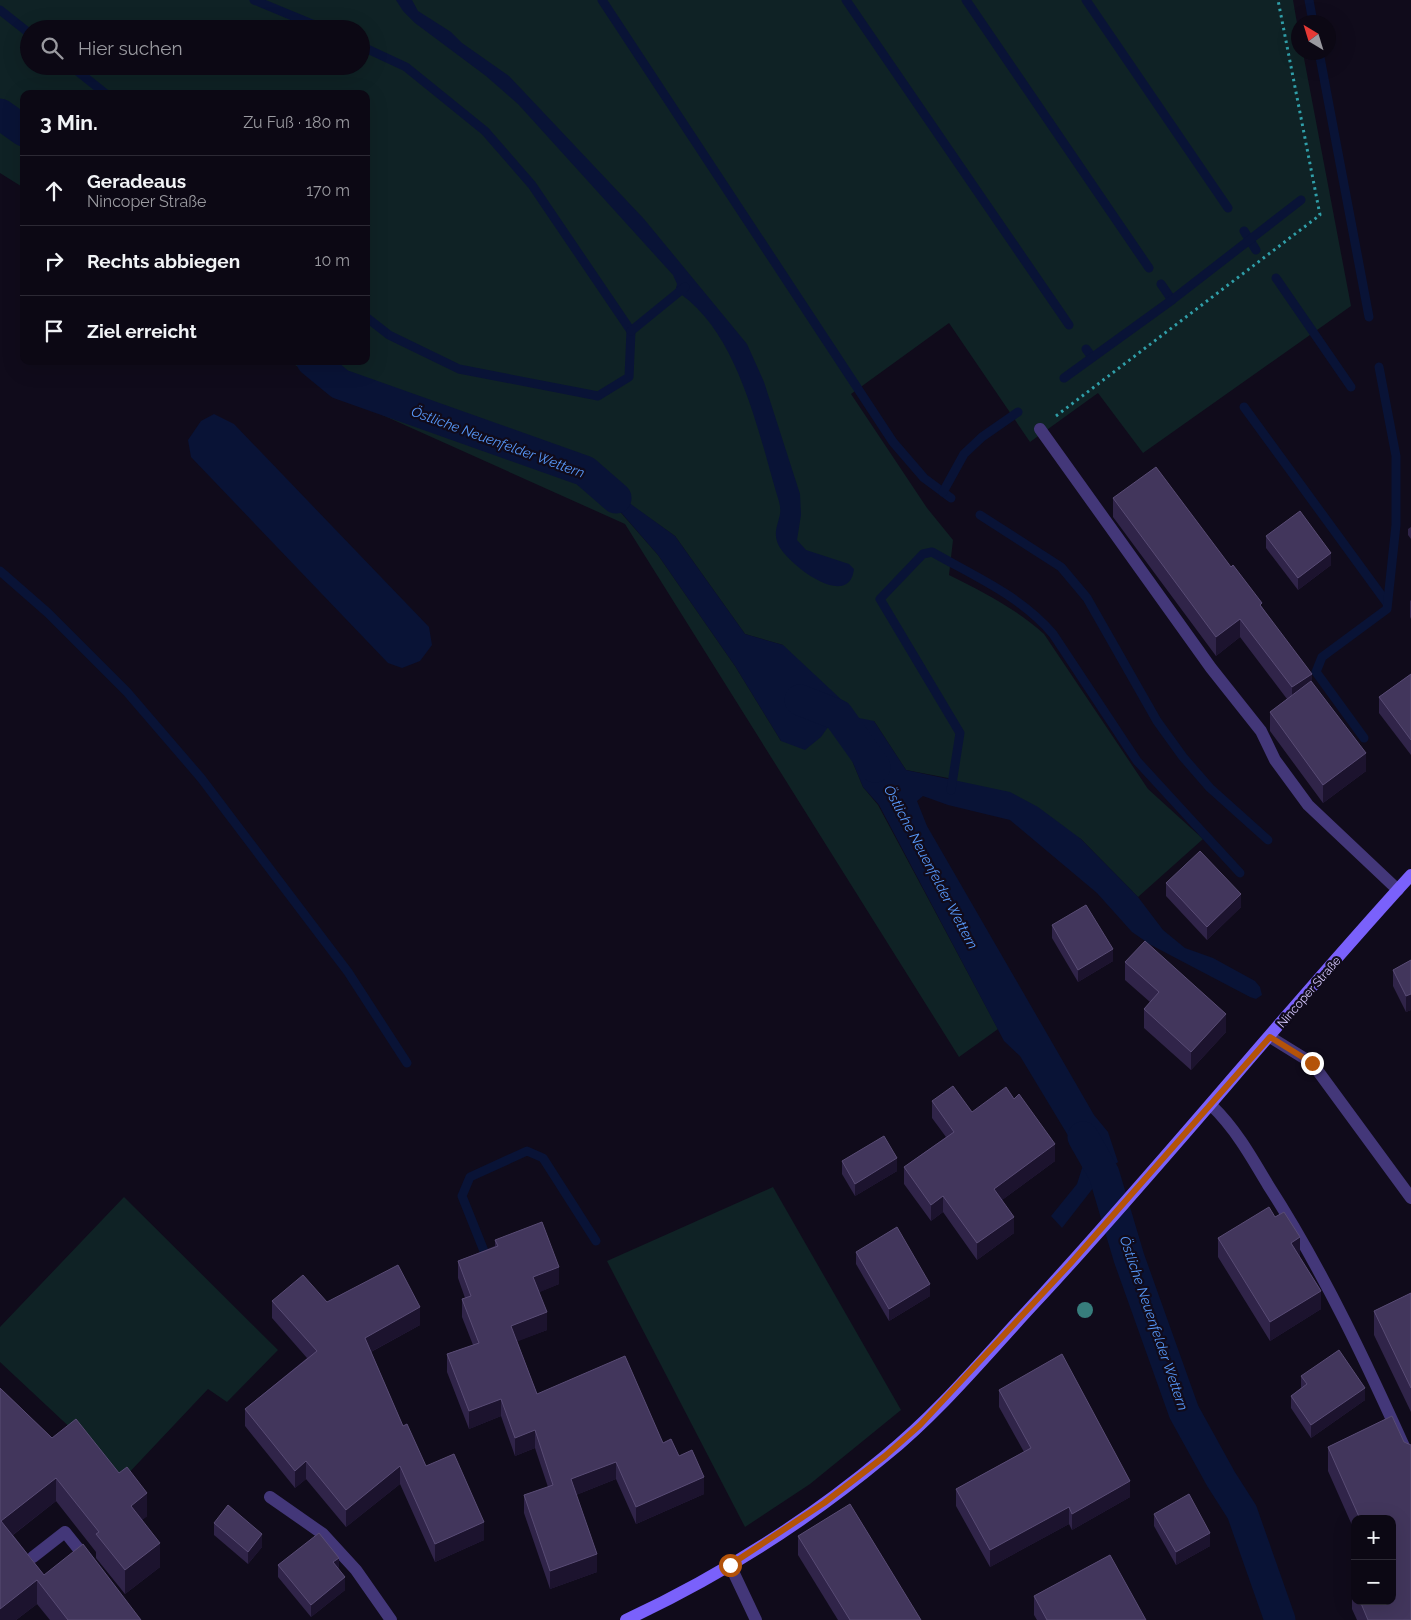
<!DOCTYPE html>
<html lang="de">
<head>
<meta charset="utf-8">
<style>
	:root { --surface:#0c0814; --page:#1a1622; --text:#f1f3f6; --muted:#9a9aa0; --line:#2c2934 }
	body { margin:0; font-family:Raleway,sans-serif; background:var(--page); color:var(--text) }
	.controls { position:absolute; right:15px; bottom:15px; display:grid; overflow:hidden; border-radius:10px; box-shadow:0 5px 20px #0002 }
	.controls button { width:45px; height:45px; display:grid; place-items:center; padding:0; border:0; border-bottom:1px solid var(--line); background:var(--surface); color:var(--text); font:25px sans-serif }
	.compass { position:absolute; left:1291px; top:15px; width:45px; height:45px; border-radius:50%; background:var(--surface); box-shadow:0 5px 20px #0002; rotate:322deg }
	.stop { position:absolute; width:15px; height:15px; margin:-11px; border:4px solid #b45309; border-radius:50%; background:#fff }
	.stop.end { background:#b45309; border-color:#fff; box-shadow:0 1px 5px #0008 }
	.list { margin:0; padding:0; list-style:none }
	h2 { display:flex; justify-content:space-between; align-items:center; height:65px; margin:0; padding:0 20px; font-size:21px }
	h2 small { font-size:16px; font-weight:400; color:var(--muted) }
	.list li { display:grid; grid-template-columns:32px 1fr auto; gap:15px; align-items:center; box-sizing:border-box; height:70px; padding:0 20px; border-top:1px solid var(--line) }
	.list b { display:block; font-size:19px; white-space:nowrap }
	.list p { margin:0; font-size:16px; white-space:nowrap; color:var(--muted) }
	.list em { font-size:16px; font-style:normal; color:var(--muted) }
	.icon { flex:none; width:28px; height:28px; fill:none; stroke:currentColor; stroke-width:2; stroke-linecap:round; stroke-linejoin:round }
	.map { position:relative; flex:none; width:1411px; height:1620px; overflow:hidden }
	.search { position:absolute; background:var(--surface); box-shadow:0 5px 20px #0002; left:20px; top:20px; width:350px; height:55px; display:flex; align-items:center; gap:12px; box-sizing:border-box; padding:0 18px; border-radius:28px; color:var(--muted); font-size:19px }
	.panel { position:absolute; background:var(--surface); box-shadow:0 5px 20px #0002; left:20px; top:90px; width:350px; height:275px; border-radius:10px }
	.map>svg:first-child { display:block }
	.green { fill:#0f2225; fill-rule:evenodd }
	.water { fill:#091336 }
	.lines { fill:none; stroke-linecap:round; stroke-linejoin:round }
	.stream { stroke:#091336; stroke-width:9 }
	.canal { stroke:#091336; stroke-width:31 }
	.path { stroke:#309fa9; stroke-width:3; stroke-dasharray:2.5 4; stroke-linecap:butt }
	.service { stroke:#433779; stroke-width:12 }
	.secondary { stroke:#7a61fb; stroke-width:12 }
	.tree { fill:#377d7c }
	.wall { fill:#302449 }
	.shaded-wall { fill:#1c132e }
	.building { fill:#42365c; stroke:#594c75 }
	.route { stroke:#b45309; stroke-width:6 }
	.labels { text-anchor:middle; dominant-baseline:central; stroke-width:4.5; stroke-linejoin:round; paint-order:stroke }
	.street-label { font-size:12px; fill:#d5c7fd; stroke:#100b1b }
	.water-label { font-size:14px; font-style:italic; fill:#5899fa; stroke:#100b1b }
</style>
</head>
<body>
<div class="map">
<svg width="1411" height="1620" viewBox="0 0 1411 1620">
	<rect width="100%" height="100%" fill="#100b1b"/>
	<g class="green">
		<path d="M0,0H1293L1298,29V52L1303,53L1351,306L1143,453L1098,393L1030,442L949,323L851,394L927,508L953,540L949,575C983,592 1015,608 1044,634L1148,789L1203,839L1138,897L1081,839L948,778L906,770L874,721L844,741L863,787L878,805L998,1029L959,1057L625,524L349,400L289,361H366V94H24V188L0,173ZM29,29H361V66H29ZM587,474L675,536L745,634L783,645L781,741L735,666L658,555Z"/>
		<path d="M773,1187L901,1410L810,1484L745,1527L607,1261Z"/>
		<path d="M124,1197L278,1350L227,1402L208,1389L124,1478L0,1362V1327Z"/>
	</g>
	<g class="water">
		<path d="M396,0H412L418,11L451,32L462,43L509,76L644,219L747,344L764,382L800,494L801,515L797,540L806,550L849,564L854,569C849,612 786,563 778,544C773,532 778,525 780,514C781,507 779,501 777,495C758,431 739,337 682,295L677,296L675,292L677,284L673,275L518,104L486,76L415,23L403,11Z"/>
		<path d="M214,414L234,424L429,627L432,645L420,661L402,668L388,663L191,457L188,440L201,421Z"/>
		<path d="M585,471L675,536L745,634L783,645L845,703L821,737L805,750L781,741L735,666L658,555Z"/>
		<path d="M859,718L874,721L906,770L1010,792L1038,807L1081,839L1138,897L1163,930L1185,948L1213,958L1255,981L1260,987L1262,995L1256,999L1250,997L1151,945L1132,932L1097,893L1010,820L948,805L923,796L917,801L927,826L1094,1115L1108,1132L1118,1162L1104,1174L1062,1228L1051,1216L1077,1184L1084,1162L1020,1056L1004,1041L879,805L863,787L844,741Z"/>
	</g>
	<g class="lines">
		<g class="stream">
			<path d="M254,0L324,29"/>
			<path d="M602,0L893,442L924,478L951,498"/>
			<path d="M846,0L1069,325"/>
			<path d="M966,0L1149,268"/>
			<path d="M1086,0L1228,208"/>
			<path d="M1309,0L1313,22"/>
			<path d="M0,10L29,33"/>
			<path d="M361,46L406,67L485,131L532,185L631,331L629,377L598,396L459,369L389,335L366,317"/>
			<path d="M1319,52L1369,317"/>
			<path d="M71,66L106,94"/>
			<path d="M1244,231L1256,250"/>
			<path d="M1276,278L1351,387"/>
			<path d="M1161,284L1172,300"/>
			<path d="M631,331L685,287"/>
			<path d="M1086,349L1092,357"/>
			<path d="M1064,378L1172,300L1301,200"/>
			<path d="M1244,407L1387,603"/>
			<path d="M943,492L964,454L982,437L1018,412"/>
			<path d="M980,515L1061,567L1087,598L1157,721L1183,757L1210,788L1268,840"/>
			<path d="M0,571L48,613L127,692L201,778L348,972L407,1063"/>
			<path d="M1364,738L1316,672L1322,657L1387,609L1396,525V456L1379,367"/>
			<path d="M951,790L960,733L880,599L923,554L932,552C974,576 1021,596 1053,634L1137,761L1240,873"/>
			<path d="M488,1261L462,1196L470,1177L527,1151L543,1158L596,1241"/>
		</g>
		<g class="canal">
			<path d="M0,114L24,131"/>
			<path d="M312,361L340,384L585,471L616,498"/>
			<path d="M800,700L838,715L875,767"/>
			<path d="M1083,1137L1104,1174L1129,1258L1184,1412L1221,1479L1242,1512L1280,1620"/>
		</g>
		<path class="path" d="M1056,416L1320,215L1278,0"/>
		<g class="service">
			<path d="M1040,429L1211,668L1261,731L1275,760L1308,805L1398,890"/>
			<path d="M1270,1037L1312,1063L1411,1198"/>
			<path d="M1211,1105C1235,1128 1251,1156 1268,1185C1323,1270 1370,1370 1411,1462"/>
			<path d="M270,1497L323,1534L356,1570L391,1620"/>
			<path d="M33,1557L65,1532L89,1562"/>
			<path d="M730,1565L756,1620"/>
		</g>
		<path class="secondary" d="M626,1620C718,1577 807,1521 885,1456C943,1409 991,1349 1042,1295C1168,1158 1285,1013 1411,875"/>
	</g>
	<circle class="tree" cx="1085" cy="1310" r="8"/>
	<g class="wall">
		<path d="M1113,498L1231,567L1262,607L1312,682L1366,771L1323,803L1270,731V712L1287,699L1240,637L1216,656L1113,517Z"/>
		<path d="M1411,527V539L1408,535V529Z"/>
		<path d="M1266,536L1331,565L1298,590L1266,548Z"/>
		<path d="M1411,600V619L1410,617V601Z"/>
		<path d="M1411,674V755L1379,713V697Z"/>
		<path d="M1166,883L1241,907L1207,940L1166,896Z"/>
		<path d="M1052,925L1113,961L1078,982L1052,938Z"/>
		<path d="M1411,960V1010L1406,1012L1393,986V970Z"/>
		<path d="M1125,962L1226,1032L1191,1070L1144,1028V1009L1150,1002L1125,980Z"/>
		<path d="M932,1101L972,1112L1055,1161L1002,1200L1014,1233L977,1260L943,1212L931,1221L904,1184V1167L946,1137L932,1118Z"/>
		<path d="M842,1161L897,1171L855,1196L842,1174Z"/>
		<path d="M1218,1238L1300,1256H1299L1321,1309L1270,1341L1218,1257Z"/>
		<path d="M495,1240L559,1284L539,1292L547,1330L517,1341L537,1394L663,1443L679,1456L704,1494L636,1524L616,1479L576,1495L597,1572L550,1589L524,1513V1495L548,1487L535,1448L515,1456L501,1416L469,1429L447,1372V1354L473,1345L462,1317V1299L465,1298L458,1278V1261L495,1246Z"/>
		<path d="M856,1252L930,1296L889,1321L856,1264Z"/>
		<path d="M1411,1293V1412L1374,1335V1311Z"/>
		<path d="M272,1301L420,1325L371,1352L403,1426L426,1466L484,1540L435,1562L400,1484L346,1527L306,1479L295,1488L245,1426V1409L307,1358L272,1318Z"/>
		<path d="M1301,1376L1365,1400L1311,1438L1291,1408V1396L1301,1388Z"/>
		<path d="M0,1388L52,1438L147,1516L142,1520L160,1567L125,1594L96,1558V1552L56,1501L13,1535L44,1575L141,1620H50L37,1604L16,1620Z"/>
		<path d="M999,1390L1130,1497L1072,1530L1069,1524L990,1567L956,1506V1489L1024,1452L999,1407Z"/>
		<path d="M1392,1416L1404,1442L1411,1445V1620H1357L1352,1609V1585L1355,1583V1601H1392V1519H1355V1532L1328,1471V1447Z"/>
		<path d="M1154,1514L1210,1546L1176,1565L1154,1526Z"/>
		<path d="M214,1523L262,1547L248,1564L214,1535Z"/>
		<path d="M798,1536L921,1620H838L798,1555Z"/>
		<path d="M278,1565L339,1570L345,1590L311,1617L278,1577Z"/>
		<path d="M1034,1596L1146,1620H1037L1034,1615Z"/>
	</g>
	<g class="shaded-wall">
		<path d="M1331,553V565L1298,590V578Z"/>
		<path d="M1240,619V637L1216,656V637Z"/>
		<path d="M1312,674V693L1292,706V687Z"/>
		<path d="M1366,753V771L1323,803V785Z"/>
		<path d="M1241,894V907L1207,940V927Z"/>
		<path d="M1113,949V961L1078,982V970Z"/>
		<path d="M1411,994V1010L1406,1012V996Z"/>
		<path d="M1226,1014V1032L1191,1070V1052Z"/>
		<path d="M1055,1144V1161L994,1206V1189Z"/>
		<path d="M897,1158V1171L855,1196V1184Z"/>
		<path d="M943,1196V1212L931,1221V1205Z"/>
		<path d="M1014,1217V1233L977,1260V1243Z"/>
		<path d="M1300,1237V1256L1291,1261V1243Z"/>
		<path d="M559,1267V1284L533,1295V1277Z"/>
		<path d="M930,1284V1296L889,1321V1309Z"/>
		<path d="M1321,1291V1309L1270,1341V1322Z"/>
		<path d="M420,1307V1325L365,1355V1338Z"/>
		<path d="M547,1312V1330L511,1344V1326Z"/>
		<path d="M1365,1388V1400L1311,1438V1425Z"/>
		<path d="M501,1399V1416L469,1429V1411Z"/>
		<path d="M535,1430V1448L515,1456V1438Z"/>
		<path d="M306,1461V1479L295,1488V1471Z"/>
		<path d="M616,1462V1479L571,1497V1479Z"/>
		<path d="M400,1466V1484L346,1527V1510Z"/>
		<path d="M704,1477V1494L636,1524V1507Z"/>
		<path d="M56,1478V1501L1,1544V1521Z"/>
		<path d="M1130,1481V1497L1072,1530V1514Z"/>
		<path d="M147,1493V1516L131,1529V1506Z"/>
		<path d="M1069,1507V1524L990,1567V1550Z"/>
		<path d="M484,1522V1540L435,1562V1544Z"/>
		<path d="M1210,1533V1546L1176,1565V1552Z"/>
		<path d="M262,1534V1547L248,1564V1552Z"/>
		<path d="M160,1543V1567L125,1594V1570Z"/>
		<path d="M597,1554V1572L550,1589V1571Z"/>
		<path d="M339,1558V1570L333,1562Z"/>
		<path d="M345,1577V1590L311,1617V1605Z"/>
		<path d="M37,1580V1604L16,1620H0V1609Z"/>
	</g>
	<g class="building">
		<path d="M1156,467L1231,567L1233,565L1262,603L1260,605L1312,674L1292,687L1240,619L1216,637L1113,498Z"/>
		<path d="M1300,511L1331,553L1298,578L1266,536Z"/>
		<path d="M1411,674V740L1379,697Z"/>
		<path d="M1311,681L1366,753L1323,785L1270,712Z"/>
		<path d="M1200,851L1241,894L1207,927L1166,883Z"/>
		<path d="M1086,905L1113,949L1078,970L1052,925Z"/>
		<path d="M1145,941L1226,1014L1191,1052L1144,1009L1159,992L1125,962Z"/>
		<path d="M1411,960V994L1406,996L1393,970Z"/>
		<path d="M953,1086L972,1112L1006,1087L1014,1099L1019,1094L1055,1144L994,1189L1014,1217L977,1243L943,1196L931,1205L904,1167L954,1132L932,1101Z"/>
		<path d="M884,1136L897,1158L855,1184L842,1161Z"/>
		<path d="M1269,1207L1275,1217L1284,1212L1300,1237L1291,1243L1321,1291L1270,1322L1218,1238Z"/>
		<path d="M542,1222L559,1267L533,1277L547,1312L511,1326L537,1394L625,1356L663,1443L671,1439L679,1456L692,1450L704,1477L636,1507L616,1462L571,1479L597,1554L550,1571L524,1495L553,1485L535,1430L515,1438L501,1399L469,1411L447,1354L479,1343L462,1299L471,1296L458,1261L498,1246L495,1240Z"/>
		<path d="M897,1227L930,1284L889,1309L856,1252Z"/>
		<path d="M398,1265L420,1307L365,1338L403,1426L407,1424L426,1466L454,1454L484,1522L435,1544L400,1466L346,1510L306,1461L295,1471L245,1409L317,1351L272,1301L303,1275L327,1302Z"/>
		<path d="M1411,1293V1388L1374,1311Z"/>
		<path d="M1339,1350L1365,1388L1311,1425L1291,1396L1307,1384L1301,1376Z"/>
		<path d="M1062,1354L1130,1481L1072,1514L1069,1507L990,1550L956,1489L1031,1448L999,1390Z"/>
		<path d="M0,1388L52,1438L76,1419L119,1473L127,1467L147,1493L131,1506L160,1543L125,1570L96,1534L99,1532L56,1478L1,1521L44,1575L83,1544L141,1620H68L37,1580L0,1609Z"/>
		<path d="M1392,1416L1404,1442L1411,1445V1620H1368L1360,1601H1392V1519H1360L1328,1447Z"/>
		<path d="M1189,1494L1210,1533L1176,1552L1154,1514Z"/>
		<path d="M850,1504L921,1620H850L798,1536Z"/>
		<path d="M228,1505L262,1534L248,1552L214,1523Z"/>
		<path d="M319,1533L339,1558L333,1562L345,1577L311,1605L278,1565Z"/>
		<path d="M1110,1555L1146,1620H1047L1034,1596Z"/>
		<path d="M1355,1583V1590L1352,1585Z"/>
	</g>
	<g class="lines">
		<path class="route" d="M730,1565L824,1503L885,1456L920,1425L1070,1264L1270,1037L1312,1063"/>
	</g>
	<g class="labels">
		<g class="street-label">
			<text transform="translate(1309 992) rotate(-49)">Nincoper Straße</text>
		</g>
		<g class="water-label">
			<text transform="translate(498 442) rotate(20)">Östliche Neuenfelder Wettern</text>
			<text transform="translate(931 867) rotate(62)">Östliche Neuenfelder Wettern</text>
			<text transform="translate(1154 1323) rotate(71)">Östliche Neuenfelder Wettern</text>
		</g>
	</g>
</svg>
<div class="controls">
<button>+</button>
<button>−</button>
</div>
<svg class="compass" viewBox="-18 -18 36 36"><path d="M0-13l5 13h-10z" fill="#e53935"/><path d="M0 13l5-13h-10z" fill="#9a9aa0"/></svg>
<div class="stop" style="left:730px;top:1565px"></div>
<div class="stop end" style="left:1312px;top:1063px"></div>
<div class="search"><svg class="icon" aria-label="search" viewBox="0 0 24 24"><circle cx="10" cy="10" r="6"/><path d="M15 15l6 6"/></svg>Hier suchen</div>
<section class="panel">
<h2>3 Min.<small>Zu Fuß · 180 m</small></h2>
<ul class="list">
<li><svg class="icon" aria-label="ahead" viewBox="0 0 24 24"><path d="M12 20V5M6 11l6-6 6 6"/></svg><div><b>Geradeaus</b><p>Nincoper Straße</p></div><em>170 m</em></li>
<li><svg class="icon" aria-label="right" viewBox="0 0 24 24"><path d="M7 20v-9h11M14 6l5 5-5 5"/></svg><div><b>Rechts abbiegen</b></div><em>10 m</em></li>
<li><svg class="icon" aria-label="arrive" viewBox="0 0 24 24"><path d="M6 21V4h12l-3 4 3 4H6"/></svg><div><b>Ziel erreicht</b></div></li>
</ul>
</section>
</div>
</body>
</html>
